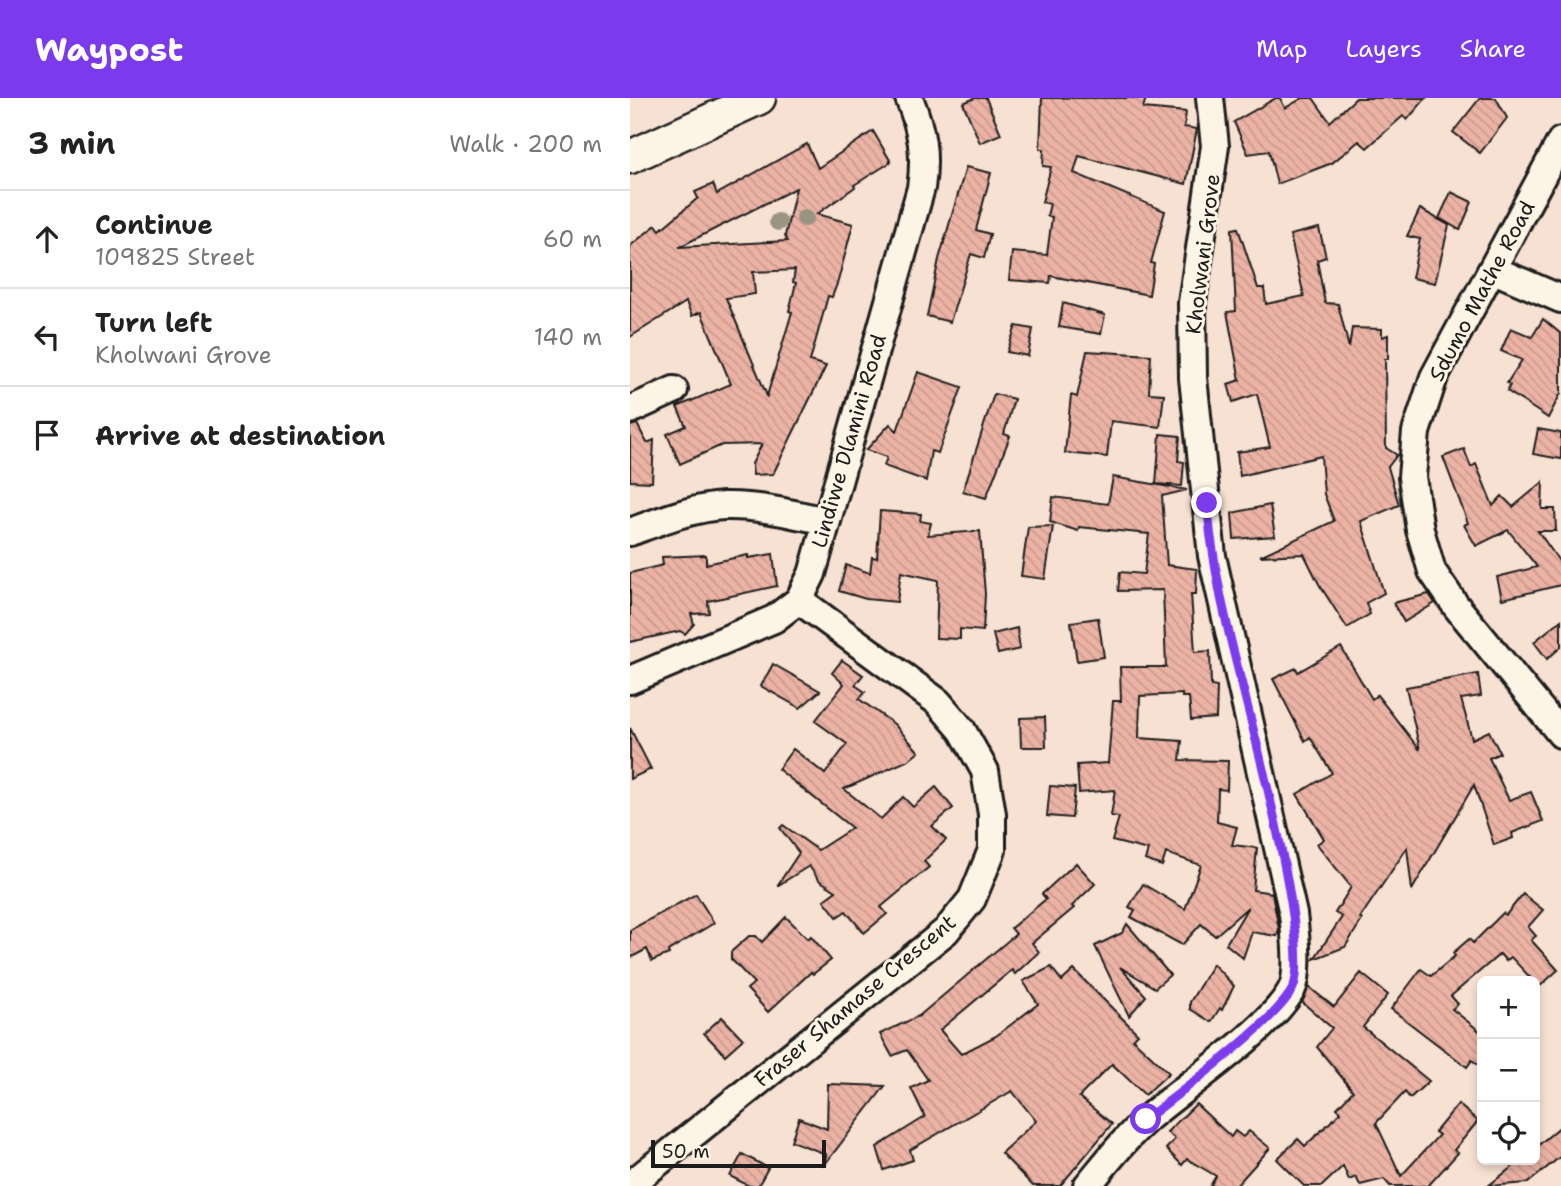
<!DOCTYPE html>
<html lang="en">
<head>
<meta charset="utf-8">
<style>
	:root { --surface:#fff; --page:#f6f6f6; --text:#222; --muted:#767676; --line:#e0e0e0; --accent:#7c3aed }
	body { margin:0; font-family:"Shantell Sans",sans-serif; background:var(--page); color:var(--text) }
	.controls { position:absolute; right:21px; bottom:21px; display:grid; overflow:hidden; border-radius:10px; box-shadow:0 4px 10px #0003 }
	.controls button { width:63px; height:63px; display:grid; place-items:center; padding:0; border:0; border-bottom:2px solid var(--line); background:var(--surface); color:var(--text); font:35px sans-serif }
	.scale { position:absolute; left:21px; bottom:18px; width:175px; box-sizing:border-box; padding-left:7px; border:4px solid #1c1c1c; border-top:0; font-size:19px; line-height:24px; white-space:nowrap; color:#1c1c1c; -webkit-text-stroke:5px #fcf5e5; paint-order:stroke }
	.stop { position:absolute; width:21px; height:21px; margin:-16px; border:5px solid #7c3aed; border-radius:50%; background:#fff }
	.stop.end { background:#7c3aed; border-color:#fff; box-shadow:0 2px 7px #0008 }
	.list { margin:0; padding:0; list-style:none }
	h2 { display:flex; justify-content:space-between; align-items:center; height:91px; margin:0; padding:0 28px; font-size:30px }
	h2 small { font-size:23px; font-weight:400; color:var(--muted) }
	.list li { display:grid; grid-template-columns:46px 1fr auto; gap:21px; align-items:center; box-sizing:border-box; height:98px; padding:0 28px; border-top:2px solid var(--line) }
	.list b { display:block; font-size:26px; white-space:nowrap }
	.list p { margin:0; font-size:23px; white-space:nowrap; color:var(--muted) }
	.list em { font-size:23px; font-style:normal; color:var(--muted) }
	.icon { flex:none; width:38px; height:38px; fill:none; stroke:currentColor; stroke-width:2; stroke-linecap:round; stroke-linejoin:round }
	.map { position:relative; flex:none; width:931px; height:1088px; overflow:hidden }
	header { display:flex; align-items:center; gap:42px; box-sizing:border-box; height:98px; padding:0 35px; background:var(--accent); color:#fff }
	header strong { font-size:33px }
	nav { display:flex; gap:38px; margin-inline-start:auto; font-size:24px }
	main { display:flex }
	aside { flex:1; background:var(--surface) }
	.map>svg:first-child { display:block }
	.building { fill:url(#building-back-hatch); stroke:#1c1c1c; stroke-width:2; fill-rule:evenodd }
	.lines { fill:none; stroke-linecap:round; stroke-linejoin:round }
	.minor-casing { stroke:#1c1c1c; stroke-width:32 }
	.tertiary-casing { stroke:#1c1c1c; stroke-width:37 }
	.minor { stroke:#fcf5e5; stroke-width:26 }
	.tertiary { stroke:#fcf5e5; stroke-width:32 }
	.tree { fill:#9a9582 }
	.route { stroke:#7c3aed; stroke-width:9 }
	.labels { text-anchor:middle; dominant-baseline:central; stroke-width:6; stroke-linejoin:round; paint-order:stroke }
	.street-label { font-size:21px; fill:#1c1c1c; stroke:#fcf5e5 }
</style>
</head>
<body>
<header>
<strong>Waypost</strong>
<nav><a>Map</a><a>Layers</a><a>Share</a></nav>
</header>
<main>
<aside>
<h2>3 min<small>Walk · 200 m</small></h2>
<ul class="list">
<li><svg class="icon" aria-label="ahead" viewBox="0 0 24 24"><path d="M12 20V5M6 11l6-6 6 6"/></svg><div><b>Continue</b><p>109825 Street</p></div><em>60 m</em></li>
<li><svg class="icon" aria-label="left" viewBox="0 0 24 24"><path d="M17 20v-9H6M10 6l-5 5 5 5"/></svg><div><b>Turn left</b><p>Kholwani Grove</p></div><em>140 m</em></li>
<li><svg class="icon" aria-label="arrive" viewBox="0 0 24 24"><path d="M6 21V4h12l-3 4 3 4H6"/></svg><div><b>Arrive at destination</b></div></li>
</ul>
</aside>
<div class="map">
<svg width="931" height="1088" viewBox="0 0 931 1088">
	<defs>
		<pattern id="building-back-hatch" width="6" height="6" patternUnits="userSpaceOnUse" patternTransform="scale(1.75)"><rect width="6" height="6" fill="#ecb3a5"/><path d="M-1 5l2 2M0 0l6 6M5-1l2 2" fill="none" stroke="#ca998d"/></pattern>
	</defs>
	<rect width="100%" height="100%" fill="#f7e1d2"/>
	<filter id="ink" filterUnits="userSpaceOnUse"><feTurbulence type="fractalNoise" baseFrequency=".0143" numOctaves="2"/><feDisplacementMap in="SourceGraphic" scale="14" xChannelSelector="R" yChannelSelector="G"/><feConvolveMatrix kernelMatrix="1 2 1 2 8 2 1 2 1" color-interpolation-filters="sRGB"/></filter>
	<g filter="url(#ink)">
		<g class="building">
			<path d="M345,0H356L371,36L350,45L333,5Z"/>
			<path d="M412,0H516L513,10L556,14L554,29L567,31L556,86L449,58L444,75L535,113L521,165L524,166L519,197L421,178L420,185L379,182L382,154L417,157L422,119L417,118L420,106L412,104L421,69L413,68L414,51H410Z"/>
			<path d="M646,0H650L655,10L673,0H683L700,24L726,0H796L777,22L773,18L737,50L729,43L702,65L647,86L639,53L618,56L604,24Z"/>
			<path d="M850,0H866L877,20L850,55L823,34Z"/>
			<path d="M243,33L261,64L224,87L225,89L187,116L223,126L208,183L202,199L198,198L180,263L196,268L143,376L123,377L122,366L132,346L92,347L50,366L37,336L56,328L47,309L101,286L71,214L62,218L56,204L0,239V148L26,127L30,132L68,100L65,94L83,86L87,96L177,46L188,70ZM166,90L155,138L157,143L49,149ZM165,172L163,184L166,185L159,213L162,214L137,298L96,200L125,196L123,174Z"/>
			<path d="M336,69L361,75L346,132L360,136L354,160L341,156L320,224L297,218L309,161Z"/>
			<path d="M821,94L842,104L830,132L809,120Z"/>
			<path d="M790,111L819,127L805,185L782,180L790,141L777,138Z"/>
			<path d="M608,130L628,190H634L636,206L674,198L660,137L689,130L696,159L687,162L695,205L708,206L719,250L722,230L752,231V239L758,237V261H755L756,350L767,357L758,369L769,407L731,423L754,495L736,505L740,516L717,530L689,486L674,456L630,458L704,423L694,396L691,358L610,378L607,354L640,349L627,296L603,304L598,286L610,282L597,214L606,213L602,131Z"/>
			<path d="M433,205L475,217L471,236L429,229Z"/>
			<path d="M913,221L931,236V295L918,320L877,293L880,287L877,285L892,262L871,253L881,230L902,239Z"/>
			<path d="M386,228L403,231L398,258L377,254Z"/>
			<path d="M457,253L521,257L519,295L534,296L530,329L481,323L477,359L435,355L441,297L447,299Z"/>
			<path d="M288,274L332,289L308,355L301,353L296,383L254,368L257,359L236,352L260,326L267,333Z"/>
			<path d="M364,296L384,301L374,336L380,338L356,400L333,393Z"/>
			<path d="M7,326L17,345L24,342L22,384L0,383V328Z"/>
			<path d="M908,331L931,335V361L903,356Z"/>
			<path d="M530,336L550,338L548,363L554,364L552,388L526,386Z"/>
			<path d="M834,351L841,369L846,366L863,408L872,398L883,409L913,384L912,411H925L926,433H908L931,466V487L872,501L867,479L907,469L878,432L846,448L834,427L838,425L813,359Z"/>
			<path d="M483,379L557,392L532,398L537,467L567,471L566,496H561L565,554L580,553L581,588L587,589L586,620L561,622L559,599H552V596L510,598L509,640L552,643L550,662L598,663L597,692L588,691L587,724L607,729L602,747L627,750L623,792L642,795L649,831L647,838L622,834L613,860L596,846L618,809L585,838L571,826L552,847L501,819L505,812L499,809L513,786L555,811L571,767L536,755L532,768L515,762L518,752L482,743L489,719L481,718L485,692L449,695L447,667L478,665L483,603H491L490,569H536L533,492L488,493L490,474L514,476L519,436L449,429L448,433L420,424L423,399L478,406Z"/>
			<path d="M640,407L645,438L604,441L602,415Z"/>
			<path d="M250,413L291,416L290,423L301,425L298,437L350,433L355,496L353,533L330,531V541L306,540L308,482L271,474L267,504L236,501L209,493L216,467L240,475L242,459L247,460Z"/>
			<path d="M423,428L415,481L391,478L398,429Z"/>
			<path d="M143,456L147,488L78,503L79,515L61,516L64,526L55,536L50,533L0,544V475L33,467L32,459L76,457V466L118,457V460Z"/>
			<path d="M799,496L805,505L774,524L763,505Z"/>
			<path d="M468,520L474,559L447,563L441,524Z"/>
			<path d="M931,522V549L917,561L904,544Z"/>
			<path d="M387,530L390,551L368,556L363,536Z"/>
			<path d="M711,549L742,601L747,597L790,652L776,589L848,576L851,598L831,601L842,641L859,633L870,655L859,660L879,702L901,694L913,723L882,735L883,740L864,747L844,687L782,792L777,750L730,820L732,822L715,849L684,861L712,819L705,815L721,789L687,746L694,741L667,696L702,675L680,639L675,643L643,581L666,570L668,574Z"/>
			<path d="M212,562L233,577L225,587L235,594L229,601L264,626L289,654L279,662L214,691L251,721L273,699L283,709L306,689L323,710L302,728L316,742L294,763L299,769L251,809L257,816L234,835L216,813L207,819L194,802L206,793L189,782L179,768L147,788L169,755L150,730L153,727L188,752L222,730L148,671L163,651L195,676L217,646L185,623L214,586L202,575Z"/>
			<path d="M143,566L190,593L170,610L131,588Z"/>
			<path d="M415,619L416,649H391L390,620Z"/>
			<path d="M0,630L21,671L0,681Z"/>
			<path d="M420,688L445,690L442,720L417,718Z"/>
			<path d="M446,765L465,786L442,808L444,810L402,845L409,854L385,876L382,872L310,932L331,956L366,938L408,906L393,883L421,869L432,883L444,872L508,936L503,941L539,975L515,997L482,966L449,999L482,1026L430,1088H403L371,1055L406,1023L382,993L280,1052L283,1062L254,1072L247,1049L295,1019L281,990L298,982L277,952L262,958L250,936L289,918L386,836L381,830L416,801L412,796Z"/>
			<path d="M66,796L84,825L38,853L39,856L22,863L17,851L0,860V832Z"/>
			<path d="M893,796L913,812L898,829L906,838L901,842L928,872L909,889L881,859L876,863L870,856L821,898L828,906L822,911L852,935V970L842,962L837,969L761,911L791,871L801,878L825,858L823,855L839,841L843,845L873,815L876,817Z"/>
			<path d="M156,819L178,841L181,838L201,862L183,876L181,874L138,914L117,891L124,885L101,861V854L119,838H126L132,844Z"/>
			<path d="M497,826L540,877L525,890L490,869L516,898L499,918L465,848L492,835Z"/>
			<path d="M583,866L604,888L592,912L590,910L581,924L560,911V904Z"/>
			<path d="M731,875L758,897L733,929L799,983L780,1000L775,994L746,1025L771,1078L809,1037L805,1034L828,1006L848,1023L824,1052L828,1055L798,1088H760L754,1081L730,1087L726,1079L719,1082L713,1068L692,1088H674L647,1061L668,1041L675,1048L711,1014L707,1010L723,993L687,949L702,930L672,904L679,889L704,909Z"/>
			<path d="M92,919L113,941L95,957L74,935Z"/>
			<path d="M198,986L255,988L195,1066L196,1056L161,1043L169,1020L197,1031Z"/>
			<path d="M566,1006L601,1039L605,1033L613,1039L619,1033L640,1050L606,1088H580L586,1078L557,1061L552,1067L536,1051L545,1041L537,1034Z"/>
			<path d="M931,1028V1058L898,1085L858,1088L891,1062H905V1050Z"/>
			<path d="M112,1056L138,1070L128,1088H119L100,1078Z"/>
		</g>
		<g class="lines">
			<defs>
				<g id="minor">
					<path d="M931,43L804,279L786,334L782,379L790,432L802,473L826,508L931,636"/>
					<path d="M864,172L931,201"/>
					<path d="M0,312L44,292"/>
					<path d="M0,434C30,423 61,410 94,408C128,407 163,416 196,423"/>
					<path d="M0,582L144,521L169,502L182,476L291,90C296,56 292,32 279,0"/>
					<path d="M0,1087L316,833L342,801L362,752V716L355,673L332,632L308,604L169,502"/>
					<path d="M457,1088C476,1065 495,1040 518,1020C554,989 642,930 662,891C670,875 665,834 663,816L582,458L563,280L562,205L585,48L580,0"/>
				</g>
				<path id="tertiary" d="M0,59L129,0"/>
			</defs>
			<use href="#minor" class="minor-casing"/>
			<use href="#tertiary" class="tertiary-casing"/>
			<use href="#minor" class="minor"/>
			<use href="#tertiary" class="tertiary"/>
		</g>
		<g class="tree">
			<circle cx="175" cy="120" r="9"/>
			<circle cx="148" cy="124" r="9"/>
		</g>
	</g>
	<g class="lines" filter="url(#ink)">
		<path class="route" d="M516,1021C549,995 647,923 663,890C684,844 612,592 598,531C588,489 581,447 577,405"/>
	</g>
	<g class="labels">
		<g class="street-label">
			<text transform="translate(573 156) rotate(-83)">Kholwani Grove</text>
			<text transform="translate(852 193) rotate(-62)">Sdumo Mathe Road</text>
			<text transform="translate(219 343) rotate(-74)">Lindiwe Dlamini Road</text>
			<text transform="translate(225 903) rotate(-40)">Fraser Shamase Crescent</text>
		</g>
	</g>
</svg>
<div class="controls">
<button>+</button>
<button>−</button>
<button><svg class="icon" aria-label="locate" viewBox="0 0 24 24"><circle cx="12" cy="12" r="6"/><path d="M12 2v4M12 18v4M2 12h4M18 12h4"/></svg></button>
</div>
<div class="scale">50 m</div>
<div class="stop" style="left:516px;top:1021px"></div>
<div class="stop end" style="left:577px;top:405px"></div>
</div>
</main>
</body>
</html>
